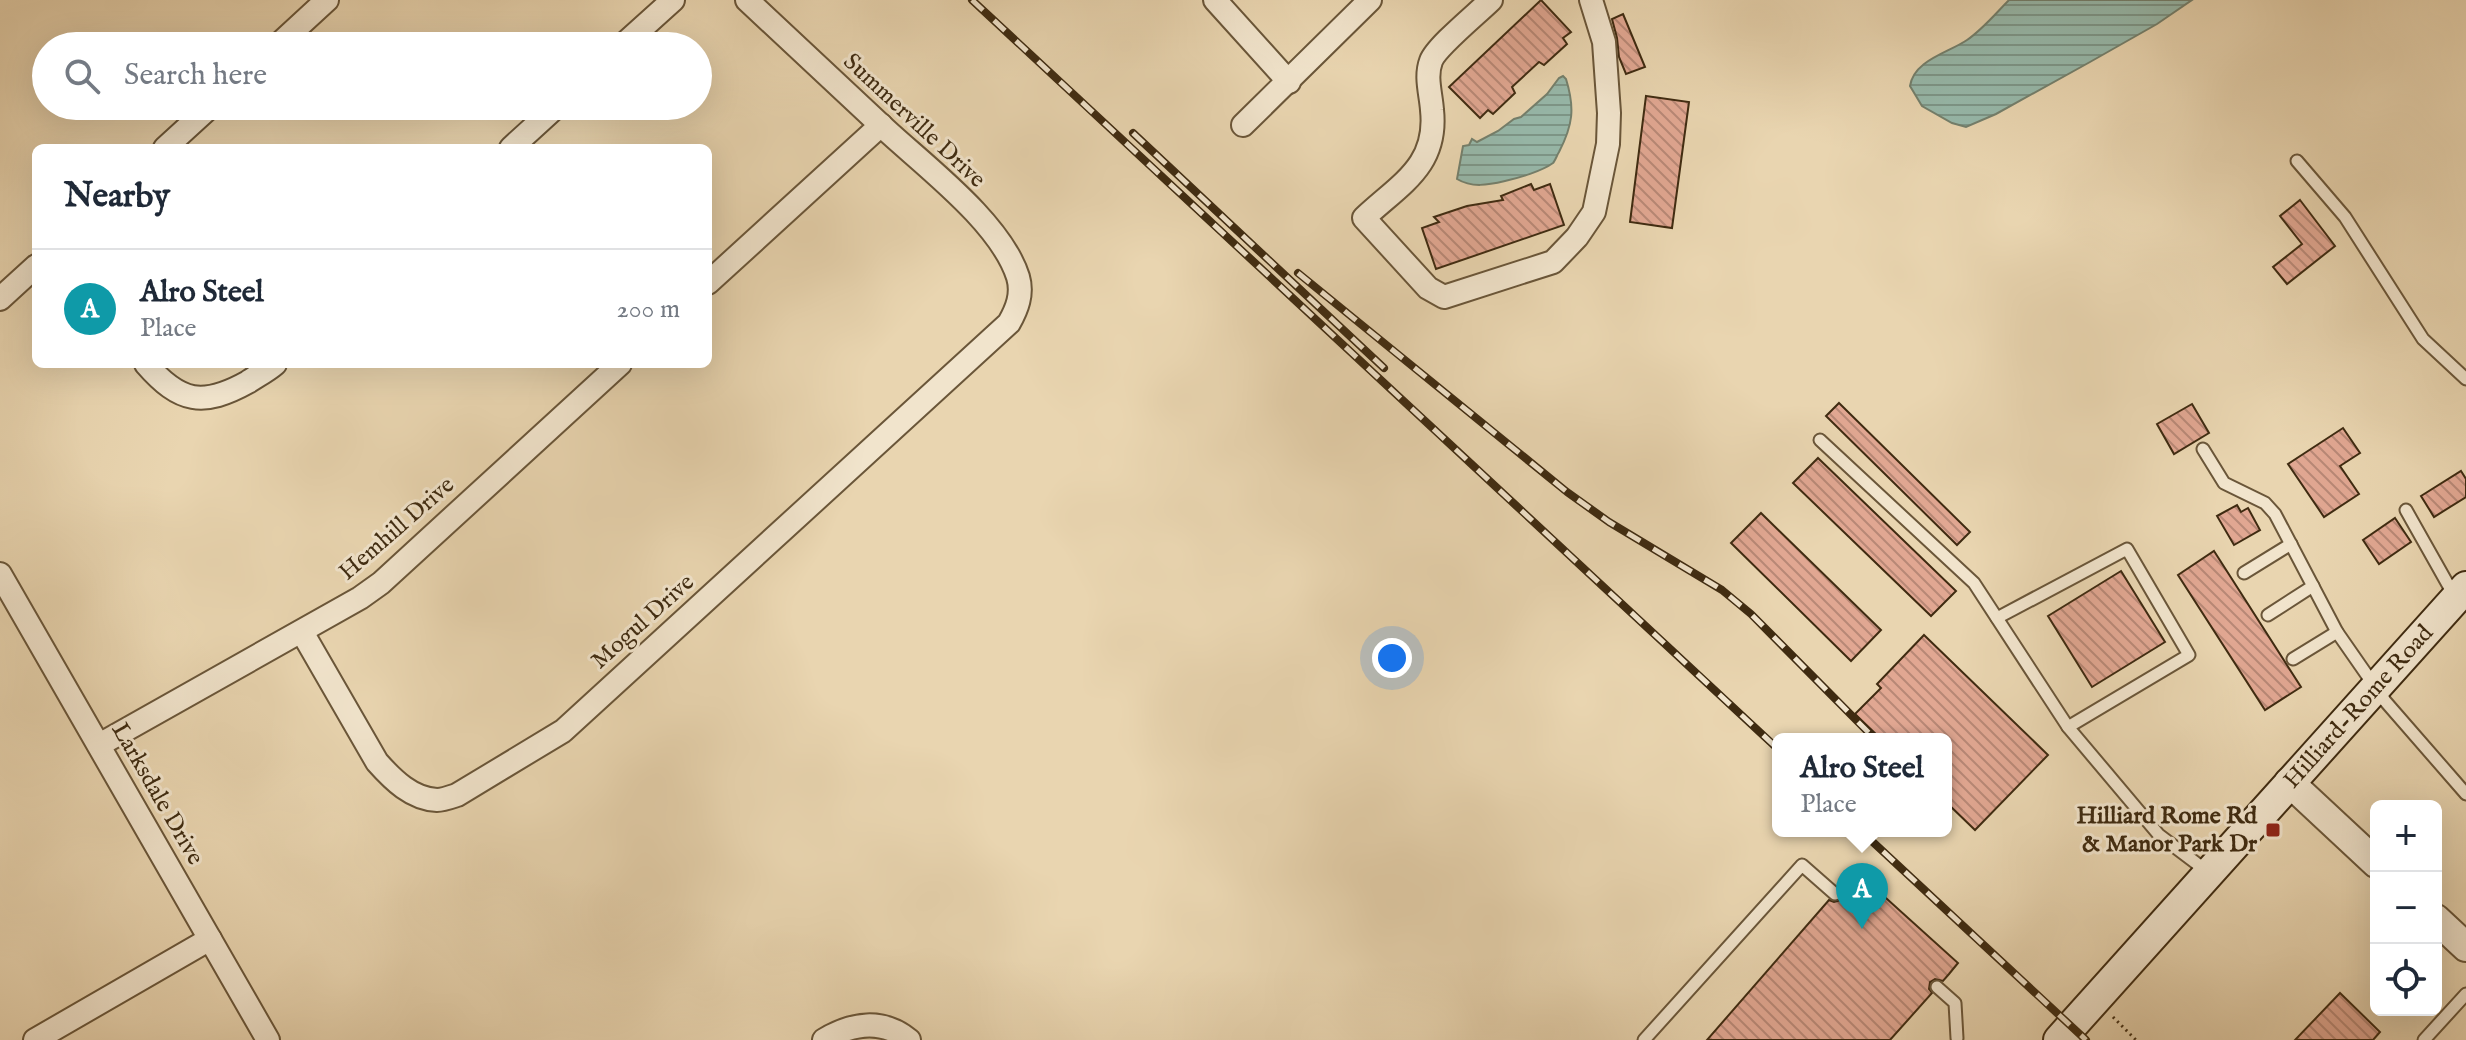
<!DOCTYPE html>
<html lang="en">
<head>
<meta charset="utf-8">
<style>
	:root { --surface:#fff; --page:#f6f6f7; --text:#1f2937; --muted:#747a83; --line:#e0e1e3; --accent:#8f2418 }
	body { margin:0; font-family:"IM FELL English",serif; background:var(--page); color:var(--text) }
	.controls { position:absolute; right:24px; bottom:24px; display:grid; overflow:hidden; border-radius:12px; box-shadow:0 8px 32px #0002 }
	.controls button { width:72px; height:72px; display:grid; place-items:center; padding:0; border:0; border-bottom:2px solid var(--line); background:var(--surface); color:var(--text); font:40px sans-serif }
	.you { position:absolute; left:1392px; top:658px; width:28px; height:28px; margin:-20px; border:6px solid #fff; border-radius:50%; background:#1a73e8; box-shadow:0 0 0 12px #1a73e833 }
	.badge { display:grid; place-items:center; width:52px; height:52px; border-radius:50%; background:var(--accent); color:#fff; font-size:26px; font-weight:700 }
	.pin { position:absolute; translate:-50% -66px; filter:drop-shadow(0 2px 4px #0008) }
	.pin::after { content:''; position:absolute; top:42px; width:28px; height:24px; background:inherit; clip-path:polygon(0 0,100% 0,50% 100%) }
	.popup { position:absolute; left:1772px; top:733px; width:180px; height:104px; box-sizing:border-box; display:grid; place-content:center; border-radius:12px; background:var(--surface); filter:drop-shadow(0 2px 6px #0005); font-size:26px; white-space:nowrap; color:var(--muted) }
	.popup b { font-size:30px; color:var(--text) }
	.popup::after { content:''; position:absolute; left:50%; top:100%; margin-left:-16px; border:16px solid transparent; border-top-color:var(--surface) }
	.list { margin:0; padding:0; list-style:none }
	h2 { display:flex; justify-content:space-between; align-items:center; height:104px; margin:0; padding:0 32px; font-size:34px }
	h2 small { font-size:26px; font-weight:400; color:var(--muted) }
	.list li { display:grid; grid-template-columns:52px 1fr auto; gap:24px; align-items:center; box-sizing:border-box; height:120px; padding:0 32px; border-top:2px solid var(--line) }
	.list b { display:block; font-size:30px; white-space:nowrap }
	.list p { margin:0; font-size:26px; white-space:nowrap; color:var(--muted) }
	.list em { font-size:26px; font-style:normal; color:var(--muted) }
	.icon { flex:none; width:44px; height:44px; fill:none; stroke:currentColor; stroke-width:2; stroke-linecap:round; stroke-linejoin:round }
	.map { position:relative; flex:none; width:2466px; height:1040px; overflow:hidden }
	.search { position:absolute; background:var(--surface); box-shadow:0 8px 32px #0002; left:32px; top:32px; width:680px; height:88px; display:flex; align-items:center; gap:20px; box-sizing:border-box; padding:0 28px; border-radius:44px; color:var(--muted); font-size:30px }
	.panel { position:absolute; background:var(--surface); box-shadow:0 8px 32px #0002; left:32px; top:144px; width:680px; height:224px; border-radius:12px }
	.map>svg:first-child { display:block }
	.water { fill:url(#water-rules); stroke:#74806d; stroke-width:2 }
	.building { fill:url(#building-back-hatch); stroke:#3f2b11; stroke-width:2 }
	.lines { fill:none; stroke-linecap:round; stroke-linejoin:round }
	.service-casing { stroke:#6a5639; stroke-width:15 }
	.minor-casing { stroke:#6a5639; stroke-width:26 }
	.tertiary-casing { stroke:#6a5639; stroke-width:32 }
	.secondary-casing { stroke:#3f2b11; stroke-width:34 }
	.path { stroke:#3f2b11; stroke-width:3; stroke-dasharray:2 4; stroke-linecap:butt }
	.service { stroke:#f1e4cc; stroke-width:11 }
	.minor { stroke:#f1e4cc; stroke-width:22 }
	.tertiary { stroke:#f1e4cc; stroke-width:28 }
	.secondary { stroke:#f1e4cc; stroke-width:30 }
	.rail-casing { stroke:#3f2b11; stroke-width:8 }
	.rail { stroke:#f1e4cc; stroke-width:5; stroke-dasharray:15; stroke-linecap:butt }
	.poi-dot { fill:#8f2418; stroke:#f1e4cc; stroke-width:3 }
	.labels { text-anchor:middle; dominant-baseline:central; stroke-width:6; stroke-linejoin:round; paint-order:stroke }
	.street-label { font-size:24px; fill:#3f2b11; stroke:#f1e4cc }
	.poi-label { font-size:24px; font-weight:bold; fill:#3f2b11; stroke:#f1e4cc; text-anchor:end }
</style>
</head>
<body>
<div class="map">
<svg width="2466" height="1040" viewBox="0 0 2466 1040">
	<defs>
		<pattern id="water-rules" width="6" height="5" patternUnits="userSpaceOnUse" patternTransform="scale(2)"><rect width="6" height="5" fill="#97b9ab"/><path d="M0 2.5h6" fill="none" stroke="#7d978a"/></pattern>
		<pattern id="building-back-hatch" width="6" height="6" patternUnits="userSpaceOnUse" patternTransform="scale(2)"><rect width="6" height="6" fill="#e1a792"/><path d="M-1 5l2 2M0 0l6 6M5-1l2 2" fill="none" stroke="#b88876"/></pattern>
	</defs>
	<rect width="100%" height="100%" fill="#e9d5b0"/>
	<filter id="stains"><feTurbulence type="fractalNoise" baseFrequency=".0025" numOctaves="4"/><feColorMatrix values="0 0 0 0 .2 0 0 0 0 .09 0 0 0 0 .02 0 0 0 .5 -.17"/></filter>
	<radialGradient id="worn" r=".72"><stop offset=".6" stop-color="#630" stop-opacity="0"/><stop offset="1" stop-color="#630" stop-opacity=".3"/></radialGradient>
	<g class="water">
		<path d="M2009,0H2192L2157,24L2090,62L1996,114L1966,127L1952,123L1922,106L1910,86C1914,60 1948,53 1967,40C1983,29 1996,13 2009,0Z"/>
		<path d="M1563,76L1566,79C1575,108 1573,125 1559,152C1557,155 1555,161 1553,163C1542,171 1519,178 1505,181C1488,185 1472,188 1457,179L1463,146L1469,145L1472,139L1477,142L1498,131L1514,119L1521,117L1547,94L1559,78Z"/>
	</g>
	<g class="building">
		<path d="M1541,0L1571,32L1563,38L1567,44L1544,65L1539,62L1512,87L1515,93L1493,114L1488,110L1480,118L1449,87Z"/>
		<path d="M1623,14L1645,67L1626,74L1619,57L1617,38L1612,19Z"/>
		<path d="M1646,96L1689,102L1672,228L1630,222Z"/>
		<path d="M1531,184L1534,190L1550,184L1564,225L1436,269L1422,228L1439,222L1434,217L1467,206L1503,200L1501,196Z"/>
		<path d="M2300,200L2335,246L2287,284L2273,267L2302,244L2280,216Z"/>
		<path d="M1839,403L1970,532L1957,545L1826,416Z"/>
		<path d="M2192,404L2209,433L2174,454L2157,424Z"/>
		<path d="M2343,428L2360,453L2340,466L2359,494L2324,517L2288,464Z"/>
		<path d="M1818,458L1956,591L1931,616L1793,483Z"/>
		<path d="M2461,471L2466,479V497L2434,517L2421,496Z"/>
		<path d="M2237,505L2241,512L2248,508L2260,530L2234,545L2217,516Z"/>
		<path d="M1761,513L1881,630L1851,661L1731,543Z"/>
		<path d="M2395,518L2411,542L2379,564L2363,540Z"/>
		<path d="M2214,551L2301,687L2265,710L2178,575Z"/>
		<path d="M2121,571L2165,642L2092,687L2048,616Z"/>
		<path d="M1924,635L2048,755L1975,830L1946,802V739H1881L1855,714L1881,688L1877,684Z"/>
		<path d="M1856,871L1958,963L1949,974L1943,981L1935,979L1930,982L1929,989L1932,993L1890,1040H1707L1829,900L1834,902L1841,900L1843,895L1841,888Z"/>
		<path d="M2340,993L2380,1032L2373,1040H2295Z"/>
	</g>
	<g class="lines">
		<defs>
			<g id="service">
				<path d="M2297,161L2345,217L2423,339L2466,379"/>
				<path d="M1820,440L1974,583L2068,727L2159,835L2208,872"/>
				<path d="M2203,449L2224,483L2265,503L2275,514L2337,632L2385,701L2466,794"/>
				<path d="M2406,510L2455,597"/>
				<path d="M2244,573L2291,544"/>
				<path d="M2268,615L2313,586"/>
				<path d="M1997,618L2127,549L2189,655L2068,727"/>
				<path d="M2293,659L2337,632"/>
				<path d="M1937,987L1955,1003L1957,1038"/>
				<path d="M1644,1040L1802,865L1835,894"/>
				<path d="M2424,1040L2466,994"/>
			</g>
			<g id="minor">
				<path d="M1215,0L1289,82"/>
				<path d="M1491,0C1478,13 1436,47 1431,61C1425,77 1431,94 1432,110C1438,166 1400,184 1364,218L1428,288L1444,297L1553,262L1577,237L1594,212L1608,144L1609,113L1604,42L1591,0"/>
				<path d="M277,46L327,0"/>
				<path d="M622,46L673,0"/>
				<path d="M1243,125L1370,0"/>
				<path d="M165,148L211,106"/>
				<path d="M511,148L557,106"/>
				<path d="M708,283L881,125"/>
				<path d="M0,299L36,266"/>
				<path d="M146,364C180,403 203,407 248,382C257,376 267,371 275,364"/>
				<path d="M0,574L268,1040"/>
				<path d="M302,632L377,762C393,780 412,799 437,800C443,800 451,797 457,795L563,731L1009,323C1017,309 1023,294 1018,277C1001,223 926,167 885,129C839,86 793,43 747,0"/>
				<path d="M99,745L360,598L381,583L620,364"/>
				<path d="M35,1040L210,939"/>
				<path d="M824,1040C852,1023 882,1018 909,1040"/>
			</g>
			<g id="tertiary">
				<path d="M2289,782L2376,863"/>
				<path d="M2436,919L2466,947"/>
			</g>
			<g id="secondary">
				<path id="s1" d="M2059,1040L2466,587"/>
			</g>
		</defs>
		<use href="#service" class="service-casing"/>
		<use href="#minor" class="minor-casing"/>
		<use href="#tertiary" class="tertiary-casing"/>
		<use href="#secondary" class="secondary-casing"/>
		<path class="path" d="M2113,1017L2136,1040"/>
		<use href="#service" class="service"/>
		<use href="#minor" class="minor"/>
		<use href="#tertiary" class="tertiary"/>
		<use href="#secondary" class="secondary"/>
		<defs>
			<g id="rail">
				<path d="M972,0L1778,749"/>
				<path d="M1133,133L1384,368"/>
				<path d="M1298,273L1567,492L1609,522L1722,590L1751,614L1875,739"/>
				<path d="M1861,831L2086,1040"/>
			</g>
		</defs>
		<use href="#rail" class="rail-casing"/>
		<use href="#rail" class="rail"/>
	</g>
	<rect class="poi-dot" x="2265" y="822" width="16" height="16" rx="4"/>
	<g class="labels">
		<g class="street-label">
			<text transform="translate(914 121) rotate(43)">Summerville Drive</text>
			<text transform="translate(397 529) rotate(-41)">Hemhill Drive</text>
			<text transform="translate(643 622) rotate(-42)">Mogul Drive</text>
			<text stroke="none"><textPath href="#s1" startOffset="448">Hilliard-Rome Road</textPath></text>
			<text transform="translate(157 794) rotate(60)">Larksdale Drive</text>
		</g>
		<g class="poi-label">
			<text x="2257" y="816">Hilliard Rome Rd<tspan x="2257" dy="28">&amp; Manor Park Dr</tspan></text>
		</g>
	</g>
	<rect width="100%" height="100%" filter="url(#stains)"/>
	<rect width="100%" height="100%" fill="url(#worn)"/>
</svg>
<div class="controls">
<button>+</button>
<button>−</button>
<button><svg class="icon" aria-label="locate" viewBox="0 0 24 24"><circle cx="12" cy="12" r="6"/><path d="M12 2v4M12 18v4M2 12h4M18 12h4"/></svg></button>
</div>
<div class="you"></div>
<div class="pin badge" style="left:1862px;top:929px;background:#0f9aa8">A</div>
<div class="popup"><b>Alro Steel</b>Place</div>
<div class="search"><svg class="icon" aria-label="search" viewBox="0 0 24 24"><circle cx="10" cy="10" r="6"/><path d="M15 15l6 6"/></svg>Search here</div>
<section class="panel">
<h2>Nearby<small></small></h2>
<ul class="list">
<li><span class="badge" style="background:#0f9aa8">A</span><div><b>Alro Steel</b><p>Place</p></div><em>200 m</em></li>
</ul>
</section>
</div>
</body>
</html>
